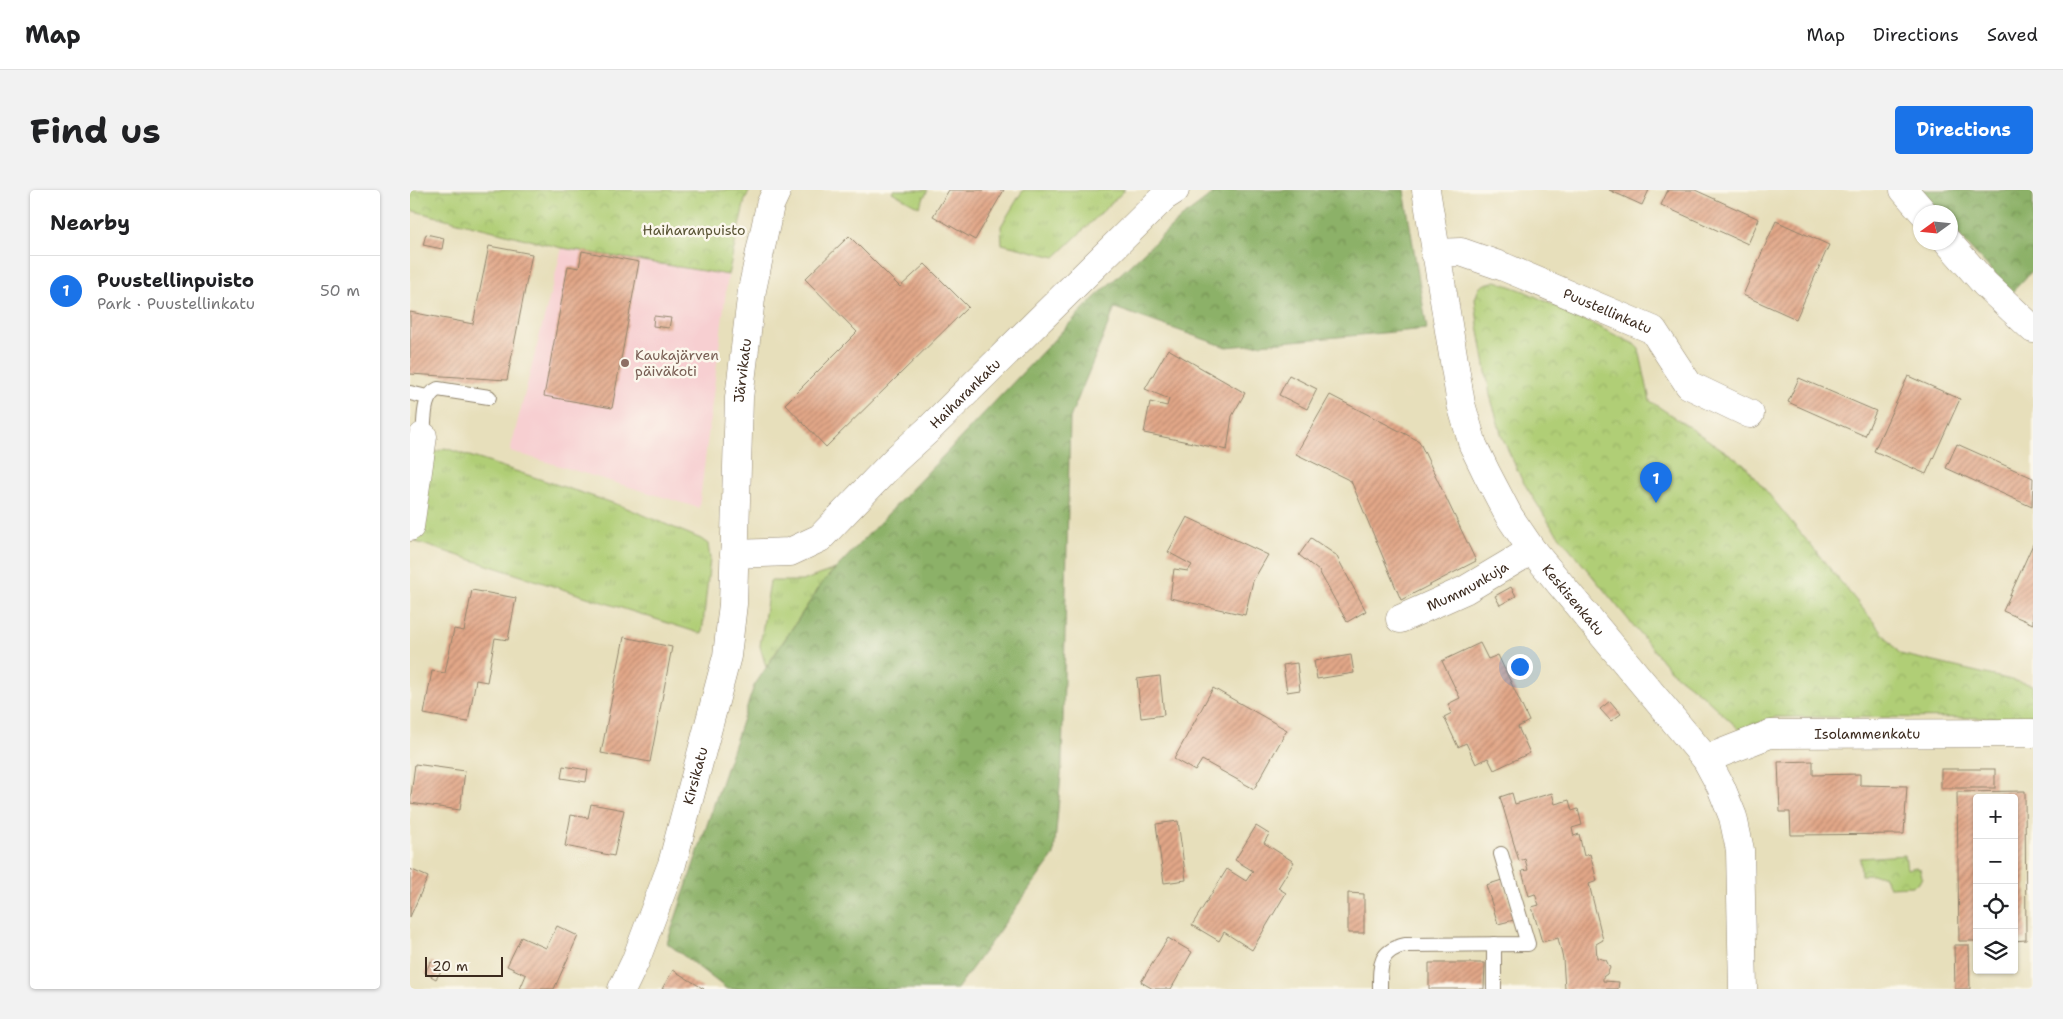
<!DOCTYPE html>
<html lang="en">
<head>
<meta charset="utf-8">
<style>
	:root { --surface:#fff; --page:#f2f2f2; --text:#202124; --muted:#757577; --line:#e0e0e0; --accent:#1a73e8 }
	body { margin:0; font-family:"Shantell Sans",sans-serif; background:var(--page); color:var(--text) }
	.controls { position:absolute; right:15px; bottom:15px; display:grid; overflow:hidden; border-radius:5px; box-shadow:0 1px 4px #0004 }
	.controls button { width:45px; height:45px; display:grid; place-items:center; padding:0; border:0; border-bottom:1px solid var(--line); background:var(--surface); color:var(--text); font:25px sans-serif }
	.compass { position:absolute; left:1503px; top:15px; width:45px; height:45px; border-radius:50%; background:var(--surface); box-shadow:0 1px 4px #0004; rotate:255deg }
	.scale { position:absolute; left:15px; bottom:12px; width:78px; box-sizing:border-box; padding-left:5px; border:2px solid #3b2a1e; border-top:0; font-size:14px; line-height:18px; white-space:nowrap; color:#3b2a1e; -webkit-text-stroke:4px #fbf7ec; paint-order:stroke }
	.you { position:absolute; left:1109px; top:476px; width:18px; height:18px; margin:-12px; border:4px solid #fff; border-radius:50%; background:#1a73e8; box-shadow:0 0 0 8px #1a73e833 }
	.badge { display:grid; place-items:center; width:32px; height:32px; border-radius:50%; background:var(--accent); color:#fff; font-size:16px; font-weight:700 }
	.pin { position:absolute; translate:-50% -41px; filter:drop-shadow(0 1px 2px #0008) }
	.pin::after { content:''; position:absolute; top:26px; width:18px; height:15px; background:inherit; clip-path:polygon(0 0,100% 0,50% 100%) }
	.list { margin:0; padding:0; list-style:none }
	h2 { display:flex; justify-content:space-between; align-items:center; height:65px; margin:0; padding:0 20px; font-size:21px }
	h2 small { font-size:16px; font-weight:400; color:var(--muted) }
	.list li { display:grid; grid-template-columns:32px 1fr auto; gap:15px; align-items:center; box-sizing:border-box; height:70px; padding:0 20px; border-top:1px solid var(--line) }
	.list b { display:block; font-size:19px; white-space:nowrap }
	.list p { margin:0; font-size:16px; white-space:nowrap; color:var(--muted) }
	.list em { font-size:16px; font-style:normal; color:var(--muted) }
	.icon { flex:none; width:28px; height:28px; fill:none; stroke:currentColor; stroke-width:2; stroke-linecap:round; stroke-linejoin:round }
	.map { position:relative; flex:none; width:1623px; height:799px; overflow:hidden; border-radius:5px }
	header { display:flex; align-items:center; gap:30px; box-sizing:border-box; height:70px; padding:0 25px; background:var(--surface); border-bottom:1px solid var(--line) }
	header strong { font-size:24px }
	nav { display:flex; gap:28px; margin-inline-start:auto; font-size:18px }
	.intro { display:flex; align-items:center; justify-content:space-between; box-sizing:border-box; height:120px; padding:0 30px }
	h1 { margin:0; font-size:35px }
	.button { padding:12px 22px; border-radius:5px; background:var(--accent); color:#fff; font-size:18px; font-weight:700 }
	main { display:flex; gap:30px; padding:0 30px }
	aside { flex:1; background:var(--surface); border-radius:5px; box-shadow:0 1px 4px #0004 }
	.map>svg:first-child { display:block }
	.built { fill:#f7cfd1 }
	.grass { fill:url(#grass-tufts); stroke:#767c4a }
	.forest { fill:url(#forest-crowns); stroke:#646e42 }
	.park { fill:url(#park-crowns); stroke:#767c4a }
	.building { fill:url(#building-hatch) }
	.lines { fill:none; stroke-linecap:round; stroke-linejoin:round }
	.service-casing { stroke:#91846c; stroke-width:16 }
	.minor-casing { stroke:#91846c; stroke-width:29 }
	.service { stroke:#fff; stroke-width:14 }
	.minor { stroke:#fff; stroke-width:28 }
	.education-dot { fill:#8d6e63; stroke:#fbf7ec; stroke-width:2 }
	.labels { text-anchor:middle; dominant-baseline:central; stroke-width:5; stroke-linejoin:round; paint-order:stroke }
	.park-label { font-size:14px; fill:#585334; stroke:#fbf7ec }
	.street-label { font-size:14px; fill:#3b2a1e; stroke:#fbf7ec }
	.education-label { font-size:14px; fill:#785e54; stroke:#fbf7ec; text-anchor:start }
</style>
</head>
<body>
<header>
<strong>Map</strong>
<nav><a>Map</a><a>Directions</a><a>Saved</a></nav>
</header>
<div class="intro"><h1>Find us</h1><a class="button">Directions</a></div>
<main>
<aside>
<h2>Nearby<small></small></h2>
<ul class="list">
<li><span class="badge">1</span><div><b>Puustellinpuisto</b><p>Park · Puustellinkatu</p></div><em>50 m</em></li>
</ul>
</aside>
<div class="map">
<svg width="1623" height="799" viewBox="0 0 1623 799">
	<defs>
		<pattern id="grass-tufts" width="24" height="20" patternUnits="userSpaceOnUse" patternTransform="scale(1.25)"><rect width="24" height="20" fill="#b0ce76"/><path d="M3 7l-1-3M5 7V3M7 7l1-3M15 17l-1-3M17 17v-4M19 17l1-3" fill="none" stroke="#98b166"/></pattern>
		<pattern id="forest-crowns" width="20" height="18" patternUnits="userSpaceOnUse" patternTransform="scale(1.25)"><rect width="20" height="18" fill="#8cb167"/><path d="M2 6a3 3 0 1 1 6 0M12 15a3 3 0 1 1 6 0" fill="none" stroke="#749054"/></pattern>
		<pattern id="park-crowns" width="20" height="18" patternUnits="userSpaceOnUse" patternTransform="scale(1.25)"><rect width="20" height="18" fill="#b0ce76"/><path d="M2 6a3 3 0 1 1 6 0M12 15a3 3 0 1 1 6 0" fill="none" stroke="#98b166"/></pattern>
		<pattern id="building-hatch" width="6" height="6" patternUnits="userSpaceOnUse" patternTransform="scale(1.25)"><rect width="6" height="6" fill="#e2a788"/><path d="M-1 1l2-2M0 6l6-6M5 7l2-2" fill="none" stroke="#b8886f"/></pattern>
	</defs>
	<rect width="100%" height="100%" fill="#fbf7ec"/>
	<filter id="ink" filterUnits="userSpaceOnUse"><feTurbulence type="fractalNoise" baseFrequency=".02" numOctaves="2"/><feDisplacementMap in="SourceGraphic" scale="10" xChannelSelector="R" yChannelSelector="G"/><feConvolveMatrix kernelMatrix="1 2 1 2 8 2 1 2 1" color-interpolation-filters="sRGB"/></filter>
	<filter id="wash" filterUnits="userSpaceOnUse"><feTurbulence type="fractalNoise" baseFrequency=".0096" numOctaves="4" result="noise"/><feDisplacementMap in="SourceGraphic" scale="20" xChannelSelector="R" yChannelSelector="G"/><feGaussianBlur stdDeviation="1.12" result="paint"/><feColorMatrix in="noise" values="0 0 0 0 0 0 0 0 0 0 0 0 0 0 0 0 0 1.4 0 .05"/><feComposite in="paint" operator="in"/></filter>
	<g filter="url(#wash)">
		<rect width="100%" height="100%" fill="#e7dfbb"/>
		<path class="built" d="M152,58L318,85L289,318L100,261Z"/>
		<g class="grass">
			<path d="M484,0H518L509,17L482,2Z"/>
			<path d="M613,0H715L645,67L592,54L591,36Z"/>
			<path d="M35,258L212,316L291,349L298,354L300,369L292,444L6,352L16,266Z"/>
			<path d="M425,379L413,392L356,477L350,456L360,391H392Z"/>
		</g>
		<g class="forest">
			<path d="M808,0H994L1017,139L816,157L705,118L660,228L652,574L644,665L547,799H317L257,753L344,496L413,392L679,113L771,28Z"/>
			<path d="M1511,0H1623V80L1602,102L1541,37L1540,22H1528Z"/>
		</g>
		<g class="park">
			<path d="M0,0H340L335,10L318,85L152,58L0,20Z"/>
			<path d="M1086,91L1114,101L1224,154L1229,159L1240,211L1334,274L1490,464L1623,495V528L1366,527L1330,540L1292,505L1260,480L1141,336L1112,290L1092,247L1080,205L1068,135L1065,109L1069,98L1075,94Z"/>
			<path d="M1495,665L1497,679L1506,677L1510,679L1512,687L1509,693L1502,696L1479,697L1473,685H1451L1450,668Z"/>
		</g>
		<g id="blocks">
			<g class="building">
				<path d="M539,0H594L565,50L523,26Z"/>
				<path d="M1199,0H1239L1232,15Z"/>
				<path d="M1258,0H1285L1349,29L1338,54L1251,15Z"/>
				<path d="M1366,31L1419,55L1386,129L1333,105Z"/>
				<path d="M16,44L34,48L32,59L13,55Z"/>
				<path d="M439,46L490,97L515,74L558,117L416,257L375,214L447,142L395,89Z"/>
				<path d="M79,56L122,64L97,190L0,184V122L63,134Z"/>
				<path d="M172,61L229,72L202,218L134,206L158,76L169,78Z"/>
				<path d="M244,126L261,128L259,138L243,136Z"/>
				<path d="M758,159L835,203L822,226L817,260L734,243L740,212L757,216L759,209L735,199Z"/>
				<path d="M879,185L907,199L897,219L869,205Z"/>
				<path d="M1498,186L1550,209L1516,284L1464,261Z"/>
				<path d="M1389,188L1466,221L1455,246L1378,212Z"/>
				<path d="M920,205L1009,251L1066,371L991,410L941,291L886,264Z"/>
				<path d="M1547,254L1623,288L1622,317L1536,278Z"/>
				<path d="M777,327L858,365L843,391L835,425L760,408L764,379L778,381L782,375L758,362Z"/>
				<path d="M901,348L926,365L956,421L937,432L909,381L889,365Z"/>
				<path d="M1623,354V434L1593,421Z"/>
				<path d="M1101,397L1106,406L1090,415L1085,406Z"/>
				<path d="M62,400L106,408L98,450L85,448L77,492L66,490L58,532L14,524L22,481L35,483L44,439L54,441Z"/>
				<path d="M214,447L262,457L240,572L191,563Z"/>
				<path d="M1070,453L1078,469L1088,465L1119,531L1108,537L1120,563L1084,580L1078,568L1066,574L1056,553L1048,557L1034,527L1042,523L1038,514L1050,508L1032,471Z"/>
				<path d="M941,465L944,483L907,489L904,471Z"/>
				<path d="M887,473L890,500L877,502L873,475Z"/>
				<path d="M750,486L754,525L731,528L727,489Z"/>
				<path d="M803,498L877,540L844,599L792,570L785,581L764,569Z"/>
				<path d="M1200,511L1211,524L1201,531L1190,519Z"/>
				<path d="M1403,571V585L1450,584V595L1497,596L1494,644L1381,645L1380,622H1370L1368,572Z"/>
				<path d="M5,574L55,581L50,620L0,613Z"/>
				<path d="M153,576L178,580L176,592L151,588Z"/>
				<rect x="1531" y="579" width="54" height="19"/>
				<path d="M1615,601L1616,750L1604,751V608H1567V751H1549L1547,602Z"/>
				<path d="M1102,603L1105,614L1142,603L1145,614L1159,610L1162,621L1168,619L1172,635L1162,638L1163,643L1164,646L1169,644L1174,666L1180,664L1187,691L1179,694L1193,750L1186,754L1187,768L1196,770L1200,778L1197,784L1193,787V791L1209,792L1208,799H1155L1153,769L1148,748L1132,752L1122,717L1129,715L1125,704L1119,706L1112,681L1118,680L1115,669L1109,671L1090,607Z"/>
				<path d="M181,614L214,620L204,666L155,656L161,625L178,628Z"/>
				<path d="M768,631L776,690L754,693L746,634Z"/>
				<path d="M846,636L859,644L854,653L884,672L868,698L876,703L842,760L814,742L809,751L782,735L817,679L836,691L843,681L825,670Z"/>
				<path d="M0,679L18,687L0,727Z"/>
				<path d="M1092,690L1104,730L1088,734L1076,695Z"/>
				<path d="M938,703L954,704V743H938Z"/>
				<path d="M147,736L168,746L144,799H110L116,785L97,776L111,747L136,758Z"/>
				<path d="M758,748L782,762L761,799H743L731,792Z"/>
				<path d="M1544,755H1559L1560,799H1545Z"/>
				<path d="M21,771L33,778L26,789L15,783Z"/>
				<path d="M1019,773H1075L1074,799H1019Z"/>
				<path d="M263,780L294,799H252Z"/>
			</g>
		</g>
	</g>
	<g filter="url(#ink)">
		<use href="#blocks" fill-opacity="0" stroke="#91846c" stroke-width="1"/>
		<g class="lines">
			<defs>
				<g id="service">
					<path d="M0,203L17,207"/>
					<path d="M13,246C15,230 12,206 28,199L79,207"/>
					<path d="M1084,754V799"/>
					<path d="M970,799C970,775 969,761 995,755L1118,754L1091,664"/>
				</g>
				<g id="minor">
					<path id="s1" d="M1016,0L1051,214L1063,255L1077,284L1099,326L1122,360L1296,569L1311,597L1323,627L1330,660L1333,799"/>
					<path d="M1494,0L1513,22"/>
					<path d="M1538,52L1575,94L1623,139"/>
					<path id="s2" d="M1025,63L1051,62L1094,77L1243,140L1279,195L1340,224"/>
					<path d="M0,337L13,246"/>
					<path id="s3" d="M324,364L380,362L410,348L486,269L517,241L754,7L765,0"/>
					<path id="s4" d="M990,429L1055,400L1122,360"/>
					<path id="s5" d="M1296,569L1360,544L1623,543"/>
					<path id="s6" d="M212,799L225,772L262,674L317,466L323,414L329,208L342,100L360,15L367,0"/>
				</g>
			</defs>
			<use href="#service" class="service-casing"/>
			<use href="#minor" class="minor-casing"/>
			<use href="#service" class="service"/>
			<use href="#minor" class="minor"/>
		</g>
	</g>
	<circle class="education-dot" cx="215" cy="173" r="5"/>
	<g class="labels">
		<g class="park-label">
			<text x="284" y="40">Haiharanpuisto</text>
		</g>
		<g class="street-label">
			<text stroke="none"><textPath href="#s2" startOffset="184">Puustellinkatu</textPath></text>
			<text stroke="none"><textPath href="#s6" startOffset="636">Järvikatu</textPath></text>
			<text stroke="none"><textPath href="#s3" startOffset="294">Haiharankatu</textPath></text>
			<text stroke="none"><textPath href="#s4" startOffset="75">Mummunkuja</textPath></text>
			<text stroke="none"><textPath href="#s1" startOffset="445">Keskisenkatu</textPath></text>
			<text stroke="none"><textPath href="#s5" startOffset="166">Isolammenkatu</textPath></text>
			<text stroke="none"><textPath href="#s6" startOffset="226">Kirsikatu</textPath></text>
		</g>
		<g class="education-label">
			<text x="225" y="165">Kaukajärven<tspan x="225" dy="16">päiväkoti</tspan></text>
		</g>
	</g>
</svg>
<div class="controls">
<button>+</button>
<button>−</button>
<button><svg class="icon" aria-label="locate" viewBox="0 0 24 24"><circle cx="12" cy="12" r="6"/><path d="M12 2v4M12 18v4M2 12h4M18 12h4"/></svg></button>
<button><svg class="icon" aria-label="layers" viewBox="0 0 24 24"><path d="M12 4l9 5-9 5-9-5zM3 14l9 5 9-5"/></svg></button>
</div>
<svg class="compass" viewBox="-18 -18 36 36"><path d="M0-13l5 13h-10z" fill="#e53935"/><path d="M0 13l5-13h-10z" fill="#757577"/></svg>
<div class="scale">20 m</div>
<div class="you"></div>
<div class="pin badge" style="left:1246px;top:313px">1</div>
</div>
</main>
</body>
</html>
